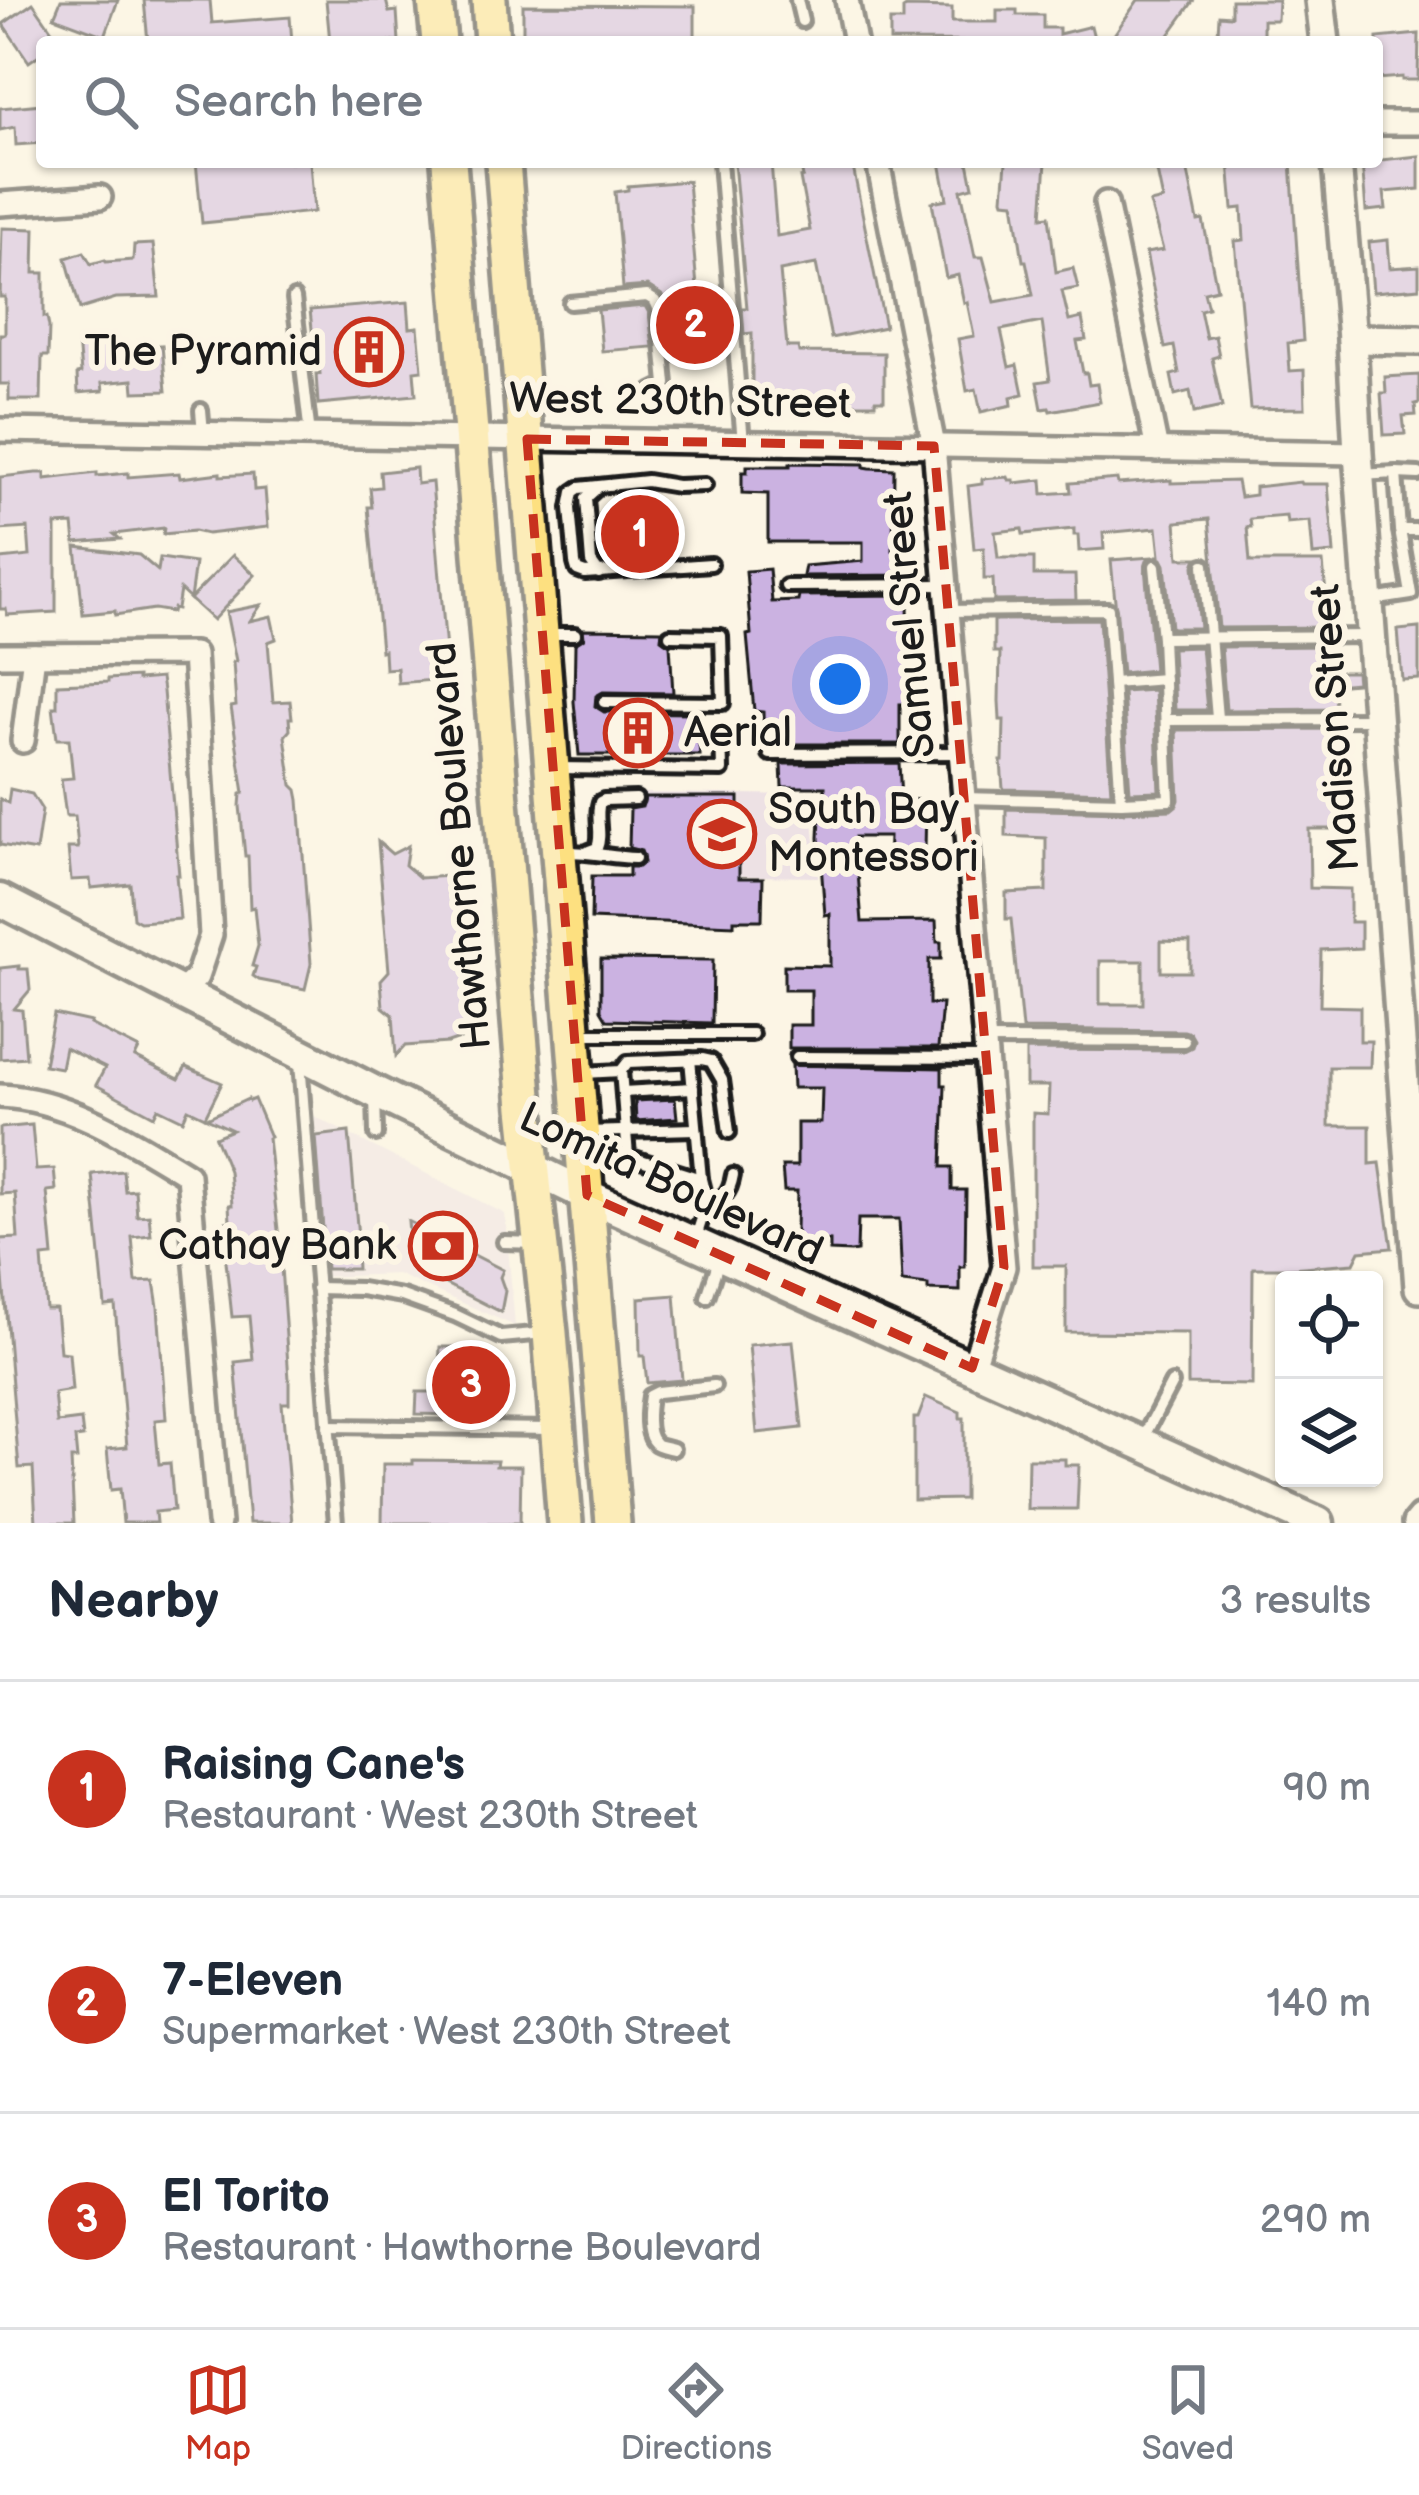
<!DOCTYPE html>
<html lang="en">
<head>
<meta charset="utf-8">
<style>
	:root { --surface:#fff; --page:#f6f6f7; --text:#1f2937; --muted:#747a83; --line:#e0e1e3; --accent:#c8321e }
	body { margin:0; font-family:"Balsamiq Sans",sans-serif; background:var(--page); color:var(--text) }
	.controls { position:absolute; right:36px; bottom:36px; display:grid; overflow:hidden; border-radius:12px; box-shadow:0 3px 9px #0004 }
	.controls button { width:108px; height:108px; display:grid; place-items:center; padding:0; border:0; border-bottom:3px solid var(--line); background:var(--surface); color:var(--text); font:60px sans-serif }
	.you { position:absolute; left:840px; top:684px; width:42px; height:42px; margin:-30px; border:9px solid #fff; border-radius:50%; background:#1a73e8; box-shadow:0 0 0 18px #1a73e833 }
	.badge { display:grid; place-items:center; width:78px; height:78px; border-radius:50%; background:var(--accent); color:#fff; font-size:39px; font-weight:700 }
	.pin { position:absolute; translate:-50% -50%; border:6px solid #fff; box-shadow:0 3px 12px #0006 }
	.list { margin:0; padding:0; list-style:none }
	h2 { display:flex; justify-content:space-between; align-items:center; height:156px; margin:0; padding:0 48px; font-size:51px }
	h2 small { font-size:39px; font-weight:400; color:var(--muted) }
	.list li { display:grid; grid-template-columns:78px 1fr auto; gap:36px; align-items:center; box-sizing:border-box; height:216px; padding:0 48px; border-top:3px solid var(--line) }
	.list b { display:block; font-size:45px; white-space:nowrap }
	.list p { margin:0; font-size:39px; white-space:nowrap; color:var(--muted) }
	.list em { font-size:39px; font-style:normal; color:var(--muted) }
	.icon { flex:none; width:66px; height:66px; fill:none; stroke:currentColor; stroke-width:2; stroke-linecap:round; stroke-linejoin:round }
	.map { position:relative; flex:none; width:1419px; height:1523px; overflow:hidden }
	.search { position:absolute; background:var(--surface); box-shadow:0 3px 9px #0004; left:36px; right:36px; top:36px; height:132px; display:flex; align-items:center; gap:30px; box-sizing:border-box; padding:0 42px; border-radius:12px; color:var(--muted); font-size:45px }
	.sheet { height:804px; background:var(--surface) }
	nav { display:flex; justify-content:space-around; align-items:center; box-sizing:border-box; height:168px; border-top:3px solid var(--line); background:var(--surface); font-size:33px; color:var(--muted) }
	nav a { display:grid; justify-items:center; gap:6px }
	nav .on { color:var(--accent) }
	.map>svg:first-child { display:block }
	.built { fill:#ede1e4 }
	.building { fill:#cbb2e1; stroke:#1c1c1c; stroke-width:3; fill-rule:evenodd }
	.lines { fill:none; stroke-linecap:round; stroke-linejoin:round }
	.service-casing { stroke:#1c1c1c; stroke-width:20 }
	.minor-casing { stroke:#1c1c1c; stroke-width:30 }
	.tertiary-casing { stroke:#1c1c1c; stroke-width:36 }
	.secondary-casing { stroke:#1c1c1c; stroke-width:39 }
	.primary-casing { stroke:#1c1c1c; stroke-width:42 }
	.service { stroke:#fcf5e5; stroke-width:10 }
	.minor { stroke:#fcf5e5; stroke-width:21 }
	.tertiary { stroke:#fcf5e5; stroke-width:27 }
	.secondary { stroke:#fcf5e5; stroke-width:30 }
	.primary { stroke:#fde080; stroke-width:33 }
	.marked { fill:none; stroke:#c8321e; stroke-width:9; stroke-dasharray:24 15; stroke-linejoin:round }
	.labels { text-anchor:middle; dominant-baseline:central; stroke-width:12; stroke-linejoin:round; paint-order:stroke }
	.poi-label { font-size:42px; fill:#1c1c1c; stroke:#fcf5e5; text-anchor:end }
	.street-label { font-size:42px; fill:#1c1c1c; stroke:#fcf5e5 }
</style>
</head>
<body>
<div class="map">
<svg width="1419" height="1523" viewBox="0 0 1419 1523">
	<rect width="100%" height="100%" fill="#fcf5e5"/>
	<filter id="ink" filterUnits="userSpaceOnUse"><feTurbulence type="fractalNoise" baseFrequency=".00833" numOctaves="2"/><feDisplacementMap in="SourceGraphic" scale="24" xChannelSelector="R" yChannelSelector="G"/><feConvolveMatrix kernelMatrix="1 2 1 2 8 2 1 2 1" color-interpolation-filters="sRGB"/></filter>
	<g filter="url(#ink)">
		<g class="built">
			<path d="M630,793L811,795L818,877L628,874Z"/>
			<path d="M308,1113L505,1214L515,1326L397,1274L321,1277Z"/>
		</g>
		<g class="building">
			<path d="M61,0H118L105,36L54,17Z"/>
			<path d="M144,0H210L212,23L290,17L292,42H148Z"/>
			<path d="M326,0H386L389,12L397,11L399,42H330Z"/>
			<path d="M1138,0H1194L1164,42H1109Z"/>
			<path d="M1231,0H1278L1277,20H1263V36L1218,34L1219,15L1231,16Z"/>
			<path d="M33,3L60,42H42V53L29,62L3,24Z"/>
			<path d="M523,5L695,6V42H523Z"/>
			<path d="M906,7L952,8V22H997V10H1017V15H1043V28H1059V34L1091,26L1095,42L890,41V21H903V9Z"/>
			<path d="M1419,34L1418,80H1402V77L1377,79V38Z"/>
			<path d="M42,104V143L16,145L15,127L0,130V108Z"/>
			<path d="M1419,156V189L1384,192L1386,209L1366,211L1362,162Z"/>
			<path d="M196,162H310L314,212L202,223Z"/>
			<path d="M734,162H771L777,236L810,230L800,178L803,177L800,162H848L849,168L853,167L885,327L831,338L816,264L780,271L787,347H798L799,352L884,353V400H875V404H843V399H793V403H761V399H752V333L744,334L742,308H747Z"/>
			<path d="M940,162H968L973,187L961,190L975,257H983L995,302L1033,295L1026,261H1023L1014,202L1004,201L1003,198L1006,162H1046L1042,217L1049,216L1056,272L1073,268L1078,288L1062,291L1069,321L1082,318L1086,340L1077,341L1083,373H1087L1089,385L1097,384L1100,402L1050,411L1049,408L1042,409L1037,382L1050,380L1042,322L1001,330L1009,367L1017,365L1023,394L1011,397L1012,405L981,412L976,389L967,391L958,339L974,336L967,302L964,303L958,275L946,278L932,202L947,199Z"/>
			<path d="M1155,162H1186L1198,221L1203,220L1217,289L1204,292L1208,308L1200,310L1206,338L1215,336L1219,356L1212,358L1222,407L1194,413L1190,391L1175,395L1171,375L1179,373L1174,346L1165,348L1146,253L1163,250L1150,203L1163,200Z"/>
			<path d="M1229,162H1291L1303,341L1288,343L1290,371L1304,370L1305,408L1250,409L1235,241L1244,240L1242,208L1233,209Z"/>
			<path d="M688,181L699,311L722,310L724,336L722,337V344H716V349L673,353L669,308L663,296L648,286L623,288L615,192L628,190V186Z"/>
			<path d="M2,228L35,229L34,273H44V317H47L49,327L48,356H42L41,400H9V384H0V334H5V297H0Z"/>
			<path d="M1388,240L1390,268L1419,266V288L1373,292L1369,242Z"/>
			<path d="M153,244L159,297L116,298L80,309L66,258L84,252L91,264L105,260L106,262L133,260L134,245Z"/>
			<path d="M408,302L410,328L418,327L422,370L414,371L416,395L318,404L316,374H320L317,339H313L310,310Z"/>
			<path d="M645,306L649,313L653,347L602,351L598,310Z"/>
			<path d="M105,337L116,339L117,349L162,345L166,391L134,392L133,380L102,383L103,391L78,393L77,374L81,373L78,340Z"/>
			<path d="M1419,375V403L1415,404L1416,415L1403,416L1405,434L1384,435L1381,393H1386L1385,377Z"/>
			<path d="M790,463L864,464V467L870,468L894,469L893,550H905L907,575L803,576L805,566L863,561V542H768V494L742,493V472H747V466H790Z"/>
			<path d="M416,468L417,484L432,482L447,663L432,665L434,680L398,683L397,668L385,669L384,650L381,651L368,507H372L370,488L381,487L380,472Z"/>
			<path d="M36,473H45V479L97,473V476L128,473V477L179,473L180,478L220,473V476L253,474L254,490L265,489L268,527L207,534L194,531L163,534L164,528L114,534L120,539L75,543L73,524L56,525V612L7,615L6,609H0V559L30,556L28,528L0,530V477Z"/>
			<path d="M1008,477L1009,480H1014V483L1042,480L1043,494L1071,492L1070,483L1117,479L1118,484L1171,480V483L1237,481L1240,497L1255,495V487L1300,482L1301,484H1328L1334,553L1313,555L1310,521L1287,523L1286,516L1250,519L1251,527H1247L1250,562H1323L1329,627L1219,628L1209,519L1176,522L1179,558H1197L1194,566L1200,628H1171L1165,565L1162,559L1156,556H1160L1157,528L1103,533L1104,549L1079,551L1078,535H1074V529L1023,534L1022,529L995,532L998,558H1034V575H1075L1076,600L994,601L993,579H984V548L974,549L968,486L982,484V479Z"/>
			<path d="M655,510L661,529L664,558L611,561V557H608L606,540L616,539L614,514Z"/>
			<path d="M76,547L139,555L158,571L160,558L195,563L190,599L180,590L177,609L173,608L172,612L154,609L115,615V611L83,614Z"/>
			<path d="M233,555L255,575L213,620L190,599Z"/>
			<path d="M1152,557L1147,561L1145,567L1154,670L1122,673L1111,560Z"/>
			<path d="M769,569L772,602L798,601L799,596L908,595L909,704H900V744H770L764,747L763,712L754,711L747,635L751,634L746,571Z"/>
			<path d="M261,605L250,621L271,616L276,639L268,642L273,702L290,701L292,718H289L290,730L285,736L292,785L297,790L299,800L311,964L305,989L259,980L253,976L256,967L252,966L258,946L254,907L250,908L248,856H245L240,806L241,794L244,793L231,707L236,706L233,662L236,661L226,612Z"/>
			<path d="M1099,619L1111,792L1003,789L1001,761H1003L1004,720H1000L999,701L1000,652H994V620Z"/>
			<path d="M1419,628V679L1402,680L1398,630Z"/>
			<path d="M583,629L662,630L661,639L670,645L673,693L603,692L596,696L595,706L604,712L696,713L700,755H579L574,702L575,644L584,638Z"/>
			<path d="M1330,646L1331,672H1356L1357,683L1334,685L1335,709L1226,710L1221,647Z"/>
			<path d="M1201,647L1207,710H1175L1172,648Z"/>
			<path d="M137,677V680L161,678L163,691L179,875H176L180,919L140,922L133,918L130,884L91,888L90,879L71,880L68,848H78L75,816H66L61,779L73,778L69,739H57L53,707H57V684L108,682V679Z"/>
			<path d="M1154,690L1159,791L1130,792L1123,692Z"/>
			<path d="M1337,729L1344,803H1351V829H1309L1310,888L1350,889V922H1361V948L1321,950L1320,1006L1360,1007V1041H1371L1370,1067H1329V1126H1370V1164L1380,1163L1392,1248L1360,1251L1354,1263L1290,1268H1253L1252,1385L1188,1384V1333L1066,1332V1266H1033V1113L1048,1114L1049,1086H1026V1050L1184,1051L1192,1047L1194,1040L1190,1033L1184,1031L1022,1029L1011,919H1006V893L1046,891V838L1006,836V809L1121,812L1171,810L1177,805L1179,800L1176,730ZM1161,941L1190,942V972H1161ZM1100,961H1143V1004H1100Z"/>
			<path d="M899,763L901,799L921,800V805H926L925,850H920V863H888L889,837H855L862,922L936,921L937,942H941V959H929V1004H942L938,1048H789V1025H811V990H784V965L830,966V914L825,915L819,838L820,816H824L825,787H782L781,764Z"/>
			<path d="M10,789L32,794L42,810L36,851L0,845V799L8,803Z"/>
			<path d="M645,797H739V878H763L762,920H734V925L591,919L592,876H629V867H638L644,862L641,851L629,848L630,809L642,807Z"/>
			<path d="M378,842L392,854L408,846L405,865L420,878L449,876L459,864L466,917L473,923L481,1014L463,1029L466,1037L448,1043L405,1046L396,1056L393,1015L383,1007L381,980L389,971Z"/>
			<path d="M601,959L713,960L712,1023L607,1020L601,1010Z"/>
			<path d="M19,966V969H28L30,990L14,1009L22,1010L26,1057L0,1059V968Z"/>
			<path d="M54,1014L91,1022L90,1024L139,1049L135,1057L179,1079L186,1067L222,1083L205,1117L188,1109L183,1120L158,1108L154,1116L96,1085L105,1068L65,1048L61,1068L44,1065Z"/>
			<path d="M792,1065L942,1068V1085H945L942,1167H952V1190H966L965,1267H960V1291L928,1290V1285L902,1282L899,1219H858L857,1251L851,1252L830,1251V1241L799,1239L796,1230L797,1191H784L782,1166H797V1123H821L822,1088H793Z"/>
			<path d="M248,1099L249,1101L254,1099L270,1137L268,1138L279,1239L289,1379V1403H282L292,1523H249L235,1362L253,1360L249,1316L232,1317L225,1252L229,1251L226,1222L230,1221L229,1205H232L229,1171L215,1137L232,1130L207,1118Z"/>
			<path d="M675,1099L677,1118L636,1121L635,1101Z"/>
			<path d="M32,1125L36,1170L54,1169L56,1190L47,1191L53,1256L42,1257L46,1309H56L60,1352L69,1353L72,1390L54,1393L57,1423L81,1420L83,1437L75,1438L77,1459H71L74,1523H36L33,1467L19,1468L0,1242V1239L18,1238L15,1193L0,1194V1128Z"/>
			<path d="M349,1132L359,1249H356L357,1269H326L316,1136Z"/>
			<path d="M123,1171L125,1191L135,1190L137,1216L149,1215L151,1235L132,1237L136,1282L154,1281L158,1307L166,1419L155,1420L159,1464L170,1463L174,1510L155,1512L156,1523H123L120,1489L111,1490L107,1449L127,1447L115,1305L105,1306L92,1174Z"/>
			<path d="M408,1221L503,1270L500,1277L505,1291L501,1312L414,1268L418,1261L411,1257Z"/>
			<path d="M675,1295L682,1380L647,1383L644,1356H640L639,1298Z"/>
			<path d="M793,1341L802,1428L757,1433L749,1345Z"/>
			<path d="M440,1347H482L481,1360H494V1378L504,1379L503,1413H494V1416L416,1414L417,1392H438Z"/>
			<path d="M926,1397L960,1412V1418H964V1499L914,1500V1418H918Z"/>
			<path d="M1028,1459H1065V1465H1079L1077,1509H1027Z"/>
			<path d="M413,1460L497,1461L496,1466H521L520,1523H382L383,1464H413Z"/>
		</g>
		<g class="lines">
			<defs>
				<g id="service">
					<path d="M797,0L802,21"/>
					<path d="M720,162L743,443"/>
					<path d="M294,298L310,435"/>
					<path d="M570,303L647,296L655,301L659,310L666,384L652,391"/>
					<path d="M201,410L203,433"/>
					<path d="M1396,473L1419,474"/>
					<path d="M1360,475L1396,473L1400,530"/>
					<path d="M705,485L677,486L647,481L579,488L573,492L570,508L575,563L577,570L585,573L711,564"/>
					<path d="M597,488L586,498L591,562L599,573"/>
					<path d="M1204,565L1217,718"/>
					<path d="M1155,566L1162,638"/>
					<path d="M786,586L946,585"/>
					<path d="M1372,600L1411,594L1400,530H1419"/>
					<path d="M948,611L1108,609L1121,802"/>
					<path d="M545,634H575"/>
					<path d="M1113,683L1164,679"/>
					<path d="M604,702L723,703L721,636L670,635"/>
					<path d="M1167,720L1373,719"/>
					<path d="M770,754L959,753"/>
					<path d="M556,768L722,770L721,732"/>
					<path d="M964,798L1121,802L1169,800L1162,638L1368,636"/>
					<path d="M589,851L597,848C603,834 595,817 600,802L604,800L636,799"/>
					<path d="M563,852C588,851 610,857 635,858"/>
					<path d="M577,1034H752"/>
					<path d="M985,1040L1184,1041"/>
					<path d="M797,1057L986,1058"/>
					<path d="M690,1059L701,1179L707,1203L695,1240"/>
					<path d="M300,1062L336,1523"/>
					<path d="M621,1071L628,1156L701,1179"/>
					<path d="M584,1073L621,1071L628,1062L702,1059L711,1061L722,1080L729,1132"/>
					<path d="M623,1092L693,1088"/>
					<path d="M375,1095L376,1134"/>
					<path d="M585,1132L696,1129"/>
					<path d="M707,1203C725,1199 730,1192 733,1175"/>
					<path d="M504,1242L537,1243"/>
					<path d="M317,1288L361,1289L402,1296L455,1315L501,1337L545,1333"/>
					<path d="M707,1297L719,1260"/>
					<path d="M328,1426L553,1429"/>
					<path d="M1143,1438L1172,1383"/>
					<path d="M673,1449C670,1448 657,1446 655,1443C645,1434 648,1408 650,1396L658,1392L714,1386"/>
				</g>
				<g id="minor">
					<path d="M847,0L855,42"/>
					<path d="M1377,123H1419"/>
					<path d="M878,162L934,446L1004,1267L972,1368"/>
					<path d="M1106,203L1157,450"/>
					<path d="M0,204L100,197"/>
					<path d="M0,430L1358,453"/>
					<path d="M0,655L194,654L211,935L197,977L181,992"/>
					<path d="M23,741L34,655"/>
					<path d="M0,1096C69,1099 130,1140 188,1175L219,1523"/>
					<path d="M1414,1523L1419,1517"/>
				</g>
				<g id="tertiary">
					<path d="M1320,0L1325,42"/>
					<path d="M1337,162L1352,339L1358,453L1419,1288"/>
					<path d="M1352,339L1419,340"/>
				</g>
				<path id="secondary" d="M0,900L375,1092L587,1195L1318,1523"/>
				<g id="primary">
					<path d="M435,0L439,42"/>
					<path d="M489,0L492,42"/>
					<path d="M449,162L526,1108L550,1333L565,1523"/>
					<path d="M503,162L613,1523"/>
				</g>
			</defs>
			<use href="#service" class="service-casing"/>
			<use href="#minor" class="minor-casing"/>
			<use href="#tertiary" class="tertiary-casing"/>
			<use href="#secondary" class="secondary-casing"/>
			<use href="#primary" class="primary-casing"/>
			<use href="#service" class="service"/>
			<use href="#minor" class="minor"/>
			<use href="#tertiary" class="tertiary"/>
			<use href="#secondary" class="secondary"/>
			<use href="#primary" class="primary"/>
		</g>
	</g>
	<path d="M0 0H1419V1523H0ZM527,439L934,446L1004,1267L972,1368L587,1195Z" fill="#fcf5e5" fill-opacity=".55" fill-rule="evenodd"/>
	<path class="marked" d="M527,439L934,446L1004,1267L972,1368L587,1195Z"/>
	<defs>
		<symbol id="building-ring" viewBox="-11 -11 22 22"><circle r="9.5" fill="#fcf5e5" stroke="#c8321e" stroke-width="1.5"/><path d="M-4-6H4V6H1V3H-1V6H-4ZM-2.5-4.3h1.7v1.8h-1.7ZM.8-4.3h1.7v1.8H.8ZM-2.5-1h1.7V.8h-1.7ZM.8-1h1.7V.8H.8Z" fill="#c8321e"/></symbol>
		<symbol id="school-ring" viewBox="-11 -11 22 22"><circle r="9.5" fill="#fcf5e5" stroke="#c8321e" stroke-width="1.5"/><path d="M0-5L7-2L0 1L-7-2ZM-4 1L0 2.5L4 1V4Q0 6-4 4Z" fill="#c8321e"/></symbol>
		<symbol id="bank-ring" viewBox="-11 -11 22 22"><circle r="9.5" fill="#fcf5e5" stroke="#c8321e" stroke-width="1.5"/><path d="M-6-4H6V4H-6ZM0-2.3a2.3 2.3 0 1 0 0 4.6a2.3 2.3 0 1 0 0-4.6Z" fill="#c8321e"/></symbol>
	</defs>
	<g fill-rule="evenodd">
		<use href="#building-ring" x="331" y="314" width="76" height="76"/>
		<use href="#building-ring" x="600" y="695" width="76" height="76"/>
		<use href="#school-ring" x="684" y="796" width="76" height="76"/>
		<use href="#bank-ring" x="405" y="1208" width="76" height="76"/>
	</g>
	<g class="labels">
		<g class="poi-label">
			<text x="322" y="352">The Pyramid</text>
			<text x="684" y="733" text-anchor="start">Aerial</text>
			<text x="768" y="810" text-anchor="start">South Bay<tspan x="768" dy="48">Montessori</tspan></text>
			<text x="396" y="1246">Cathay Bank</text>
		</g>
		<g class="street-label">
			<text transform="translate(680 402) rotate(1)">West 230th Street</text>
			<text transform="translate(910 625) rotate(-95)">Samuel Street</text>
			<text transform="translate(1336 728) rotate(-94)">Madison Street</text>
			<text transform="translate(460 846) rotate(-95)">Hawthorne Boulevard</text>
			<text transform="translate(671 1185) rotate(25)">Lomita Boulevard</text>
		</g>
	</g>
</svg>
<div class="controls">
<button><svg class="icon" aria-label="locate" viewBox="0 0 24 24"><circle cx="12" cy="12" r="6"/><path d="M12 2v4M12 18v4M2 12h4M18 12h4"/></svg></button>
<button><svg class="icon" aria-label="layers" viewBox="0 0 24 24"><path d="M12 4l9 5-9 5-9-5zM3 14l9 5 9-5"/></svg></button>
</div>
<div class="you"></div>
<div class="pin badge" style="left:640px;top:534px">1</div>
<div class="pin badge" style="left:695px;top:325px">2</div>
<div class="pin badge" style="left:471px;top:1385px">3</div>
<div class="search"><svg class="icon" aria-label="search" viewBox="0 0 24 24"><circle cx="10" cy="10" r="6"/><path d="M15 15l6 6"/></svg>Search here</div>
</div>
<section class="sheet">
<h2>Nearby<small>3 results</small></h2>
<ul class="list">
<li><span class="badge">1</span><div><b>Raising Cane's</b><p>Restaurant · West 230th Street</p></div><em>90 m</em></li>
<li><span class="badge">2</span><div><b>7-Eleven</b><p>Supermarket · West 230th Street</p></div><em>140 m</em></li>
<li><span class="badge">3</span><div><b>El Torito</b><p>Restaurant · Hawthorne Boulevard</p></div><em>290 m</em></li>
</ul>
</section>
<nav>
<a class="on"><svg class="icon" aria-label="map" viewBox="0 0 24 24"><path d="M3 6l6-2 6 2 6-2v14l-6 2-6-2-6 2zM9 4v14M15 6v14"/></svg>Map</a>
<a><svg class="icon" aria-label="directions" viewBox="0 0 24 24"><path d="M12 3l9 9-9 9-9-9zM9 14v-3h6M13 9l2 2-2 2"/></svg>Directions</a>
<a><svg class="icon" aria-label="saved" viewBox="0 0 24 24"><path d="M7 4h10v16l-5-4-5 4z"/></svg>Saved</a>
</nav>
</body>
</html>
